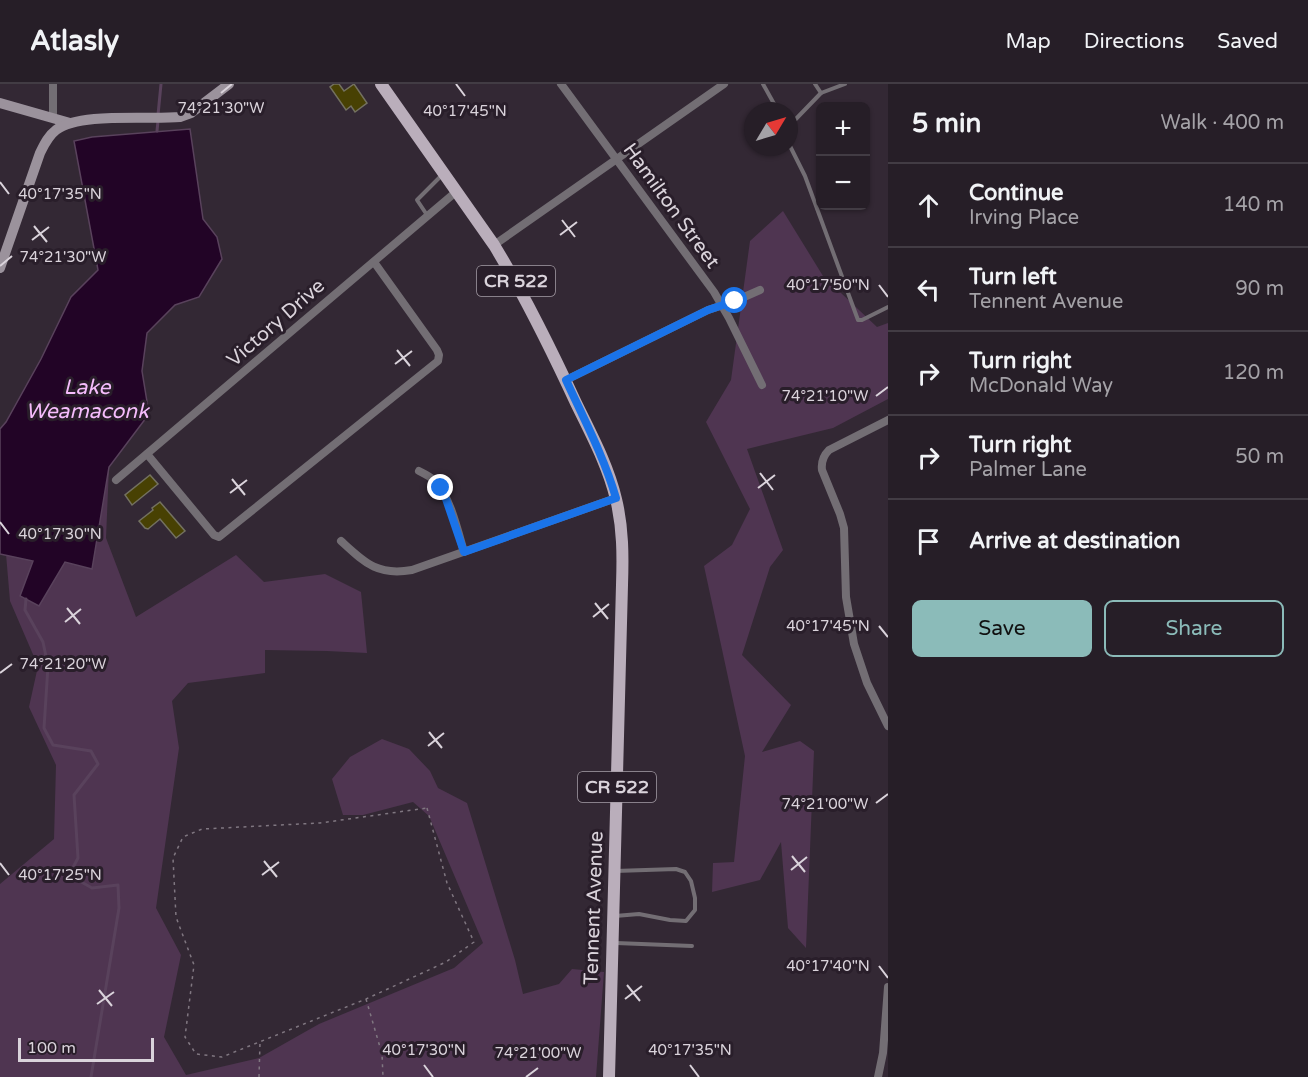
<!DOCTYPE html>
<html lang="en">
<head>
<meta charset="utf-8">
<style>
	:root { --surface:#261e27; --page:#2e272f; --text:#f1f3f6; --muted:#a4a2a7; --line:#423c44; --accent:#8bbbb9 }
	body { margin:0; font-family:"Varela Round",sans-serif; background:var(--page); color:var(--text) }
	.controls { position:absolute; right:18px; top:18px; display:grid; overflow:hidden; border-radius:9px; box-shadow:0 2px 4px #0004 }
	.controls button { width:54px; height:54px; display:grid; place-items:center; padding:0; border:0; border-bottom:2px solid var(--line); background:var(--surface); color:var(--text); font:30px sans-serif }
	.compass { position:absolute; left:744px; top:18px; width:54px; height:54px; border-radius:50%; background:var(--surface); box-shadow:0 2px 4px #0004; rotate:52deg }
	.scale { position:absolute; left:18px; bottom:15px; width:136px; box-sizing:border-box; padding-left:6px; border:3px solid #dad3db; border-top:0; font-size:16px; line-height:21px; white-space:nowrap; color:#dad3db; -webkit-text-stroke:4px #291e2a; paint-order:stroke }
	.stop { position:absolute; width:18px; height:18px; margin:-14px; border:4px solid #1a73e8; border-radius:50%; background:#fff }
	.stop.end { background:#1a73e8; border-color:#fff; box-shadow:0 2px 6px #0008 }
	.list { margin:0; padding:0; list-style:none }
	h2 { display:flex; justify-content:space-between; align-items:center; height:78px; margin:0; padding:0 24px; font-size:26px }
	h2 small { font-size:20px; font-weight:400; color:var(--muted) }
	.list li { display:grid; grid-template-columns:39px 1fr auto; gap:18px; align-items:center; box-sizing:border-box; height:84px; padding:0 24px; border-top:2px solid var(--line) }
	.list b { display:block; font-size:22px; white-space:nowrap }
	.list p { margin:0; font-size:20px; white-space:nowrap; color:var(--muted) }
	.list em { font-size:20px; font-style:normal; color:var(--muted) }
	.actions { display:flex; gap:12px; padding:18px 24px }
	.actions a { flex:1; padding:14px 0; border:2px solid var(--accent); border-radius:9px; text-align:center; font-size:21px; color:var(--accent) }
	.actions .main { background:var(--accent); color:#111 }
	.icon { flex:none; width:33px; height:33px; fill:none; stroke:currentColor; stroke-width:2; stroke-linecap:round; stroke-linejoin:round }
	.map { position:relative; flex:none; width:888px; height:993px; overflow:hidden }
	header { display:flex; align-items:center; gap:36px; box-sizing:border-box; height:84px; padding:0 30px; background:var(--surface); border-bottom:2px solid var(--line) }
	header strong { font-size:28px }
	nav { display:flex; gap:33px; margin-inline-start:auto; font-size:21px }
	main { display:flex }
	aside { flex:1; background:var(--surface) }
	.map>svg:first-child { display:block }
	.green { fill:#4f3551 }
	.water { fill:#220426; stroke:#59425c; stroke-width:1.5 }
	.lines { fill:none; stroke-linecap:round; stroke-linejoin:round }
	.stream { stroke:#59425c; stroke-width:3 }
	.building { fill:#484103; stroke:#737160; stroke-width:1.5 }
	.path { stroke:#807781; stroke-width:1.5; stroke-dasharray:3 4.5; stroke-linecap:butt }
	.lane { stroke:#736e74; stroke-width:4 }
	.street { stroke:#736e74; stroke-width:8 }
	.secondary { stroke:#9b929c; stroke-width:10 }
	.primary { stroke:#baaebb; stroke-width:12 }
	.route { stroke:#1a73e8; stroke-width:8 }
	.ticks { fill:none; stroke:#dad3db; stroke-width:2 }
	.labels { text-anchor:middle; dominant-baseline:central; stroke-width:6; stroke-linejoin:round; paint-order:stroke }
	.shield { fill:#291e2a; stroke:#a59da6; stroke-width:1.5 }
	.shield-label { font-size:18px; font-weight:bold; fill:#dad3db }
	.street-label { font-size:20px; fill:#dad3db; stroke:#291e2a }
	.water-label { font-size:21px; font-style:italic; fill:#f5bcfc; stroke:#291e2a }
	.ticks-label { font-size:15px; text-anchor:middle; fill:#dad3db; stroke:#291e2a; stroke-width:6; stroke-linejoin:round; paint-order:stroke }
</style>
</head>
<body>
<header>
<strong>Atlasly</strong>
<nav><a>Map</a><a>Directions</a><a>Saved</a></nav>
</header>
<main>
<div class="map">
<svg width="888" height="993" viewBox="0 0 888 993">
	<rect width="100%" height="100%" fill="#332834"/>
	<g class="green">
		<path d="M783,127L823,192L877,243L888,239V315L833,344L747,365L783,466L770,483L742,571L791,621L762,668L800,657L814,667L806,864L788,844L781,758L760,796L712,808L713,779L734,778L745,672L704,482L732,461L750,425L706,338L731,296L750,157Z"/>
		<path d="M109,383L106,454L136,533L236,471L264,498L325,490L361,508L367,569L327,567L265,566V589L188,599L172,617L179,664L156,824L181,871L164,953L186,991L259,974L319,940L454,884L483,859L429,732L413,718L363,731H343L332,695L350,673L382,655L409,665L430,687L438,704L467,719L515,876L523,910L559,900L572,885L604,888L596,993H0V800L54,755L56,681L29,623L38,582L10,517L6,470L33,477L65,478L91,484Z"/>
	</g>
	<path class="water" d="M190,45L203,135L217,153L222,175L199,213L175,221L147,249L142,287L149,330L109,383L92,485L65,478L39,522L20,512L33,477L0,470V345L6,338L41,275L71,213L98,186L74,57L92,53Z"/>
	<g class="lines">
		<g class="stream">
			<path d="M158,31L161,0"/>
			<path d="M157,47L158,37"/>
			<path d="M26,515L25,526L43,558L48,582L44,644L53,661L91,667L98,680L74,711L78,774L69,791L92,804L118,801L119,824L91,993"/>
		</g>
	</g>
	<g class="building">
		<path d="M334,0H339L344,7L354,0L367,19L355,28L351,22L346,26L330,3Z"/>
		<path d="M150,391L158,400L132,421L125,411Z"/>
		<path d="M160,418L185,447L176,454L160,435L148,445L145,444L139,437L153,426L152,424Z"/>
	</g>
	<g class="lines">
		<g class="path">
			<path d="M427,724L447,799L474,858L446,878L366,915L222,973L196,970L185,953L194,881L176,833L173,774L183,753L202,745L320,739Z"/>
			<path d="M366,915L382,970L383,993"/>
			<path d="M259,993L260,958"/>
		</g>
		<g class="lane">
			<path d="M763,0L778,27"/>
			<path d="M815,0L821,9"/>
			<path d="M789,40L793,38L821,9L845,0"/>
			<path d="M789,56L790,62L805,92L858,236H862L888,223"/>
			<path d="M427,131L417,116L441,92"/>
			<path d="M615,832L639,830L670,836L686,837L695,826V814L691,797L685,788L676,785L615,787"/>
			<path d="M616,859L692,862"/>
		</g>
		<g class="street">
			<path d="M53,0V33"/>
			<path d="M561,0L714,208L729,234L762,301"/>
			<path d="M494,161L724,0"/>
			<path d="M566,296L708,226L735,217L760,206"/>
			<path d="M888,336L829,366C823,372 821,378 822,386L840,430L844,444L846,513L854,560L867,599L888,642"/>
			<path d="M147,370L214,451L219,453L438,277L439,271L437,266L374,178"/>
			<path d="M419,387C425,390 431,393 435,397C450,412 458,447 464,468"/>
			<path d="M116,396L457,107"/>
			<path d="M341,457C365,479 377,492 412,486L616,414"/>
			<path d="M878,993L883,969L888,903"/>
		</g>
		<g class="secondary">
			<path d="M0,19L70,39"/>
			<path d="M0,184L40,69C44,61 48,52 56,46C80,28 148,36 180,33L191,29L229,0"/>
		</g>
		<path class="primary" d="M381,0L494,161C525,212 551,265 576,319C591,350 608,381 616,415C623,444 623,472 622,501L609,993"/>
	</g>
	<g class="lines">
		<path class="route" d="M441,404L446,415L464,468L616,414C604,373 584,335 566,296L708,226L735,217"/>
	</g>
	<path class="ticks" d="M456,0L465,12M221,9L232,0M0,98L9,110M562,136L575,153M34,142L47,158M560,151L577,138M32,156L49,143M0,182L12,172M879,201L888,213M397,266L410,282M395,280L412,267M876,312L888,303M760,389L773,406M232,395L245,411M758,404L775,391M230,409L247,396M0,438L9,450M595,519L608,535M67,524L80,540M593,533L609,520M65,538L81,525M879,542L888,553M0,589L12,580M429,648L442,664M428,662L444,649M876,719L888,710M792,772L805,788M264,777L277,793M0,779L9,791M791,786L807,773M262,791L279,778M879,882L888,894M627,901L640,917M99,906L112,922M625,915L642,902M97,920L114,908M424,981L433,993M690,981L699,993M526,993L538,984"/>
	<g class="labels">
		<g class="shield">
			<rect x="477" y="182" width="78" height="30" rx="4.5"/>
			<rect x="578" y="688" width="78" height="30" rx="4.5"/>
		</g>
		<g class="shield-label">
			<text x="516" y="197">CR 522</text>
			<text x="617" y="703">CR 522</text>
		</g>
		<g class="street-label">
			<text transform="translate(671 122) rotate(54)">Hamilton Street</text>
			<text transform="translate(276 239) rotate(-41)">Victory Drive</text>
			<text transform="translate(594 824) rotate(-88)">Tennent Avenue</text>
		</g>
		<g class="water-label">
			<text x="87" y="303">Lake<tspan x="87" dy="24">Weamaconk</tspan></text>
		</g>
	</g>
	<g class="ticks-label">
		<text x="221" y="29">74°21'30"W</text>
		<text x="465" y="32">40°17'45"N</text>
		<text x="60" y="115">40°17'35"N</text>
		<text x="63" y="178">74°21'30"W</text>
		<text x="828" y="206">40°17'50"N</text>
		<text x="825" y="317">74°21'10"W</text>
		<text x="60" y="455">40°17'30"N</text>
		<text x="828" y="547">40°17'45"N</text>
		<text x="63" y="585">74°21'20"W</text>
		<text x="825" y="725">74°21'00"W</text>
		<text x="60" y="796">40°17'25"N</text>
		<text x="828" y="887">40°17'40"N</text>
		<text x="424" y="971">40°17'30"N</text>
		<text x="690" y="971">40°17'35"N</text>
		<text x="538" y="974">74°21'00"W</text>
	</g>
</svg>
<div class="controls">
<button>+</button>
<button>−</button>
</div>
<svg class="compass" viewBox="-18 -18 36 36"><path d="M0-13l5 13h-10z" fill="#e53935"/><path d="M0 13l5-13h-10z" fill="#a4a2a7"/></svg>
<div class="scale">100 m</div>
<div class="stop" style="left:735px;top:217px"></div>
<div class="stop end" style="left:441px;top:404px"></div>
</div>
<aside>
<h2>5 min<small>Walk · 400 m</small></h2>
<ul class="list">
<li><svg class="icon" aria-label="ahead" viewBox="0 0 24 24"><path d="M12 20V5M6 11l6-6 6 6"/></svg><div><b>Continue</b><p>Irving Place</p></div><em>140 m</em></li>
<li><svg class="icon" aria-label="left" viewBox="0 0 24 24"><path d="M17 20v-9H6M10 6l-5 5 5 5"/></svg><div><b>Turn left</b><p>Tennent Avenue</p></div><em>90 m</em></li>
<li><svg class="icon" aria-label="right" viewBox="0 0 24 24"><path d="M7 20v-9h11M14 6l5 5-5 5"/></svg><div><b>Turn right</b><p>McDonald Way</p></div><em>120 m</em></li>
<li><svg class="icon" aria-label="right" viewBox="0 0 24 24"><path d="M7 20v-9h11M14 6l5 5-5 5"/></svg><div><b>Turn right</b><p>Palmer Lane</p></div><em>50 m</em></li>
<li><svg class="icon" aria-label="arrive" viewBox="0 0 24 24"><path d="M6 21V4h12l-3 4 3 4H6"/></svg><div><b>Arrive at destination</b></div></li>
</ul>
<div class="actions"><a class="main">Save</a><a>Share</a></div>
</aside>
</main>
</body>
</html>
